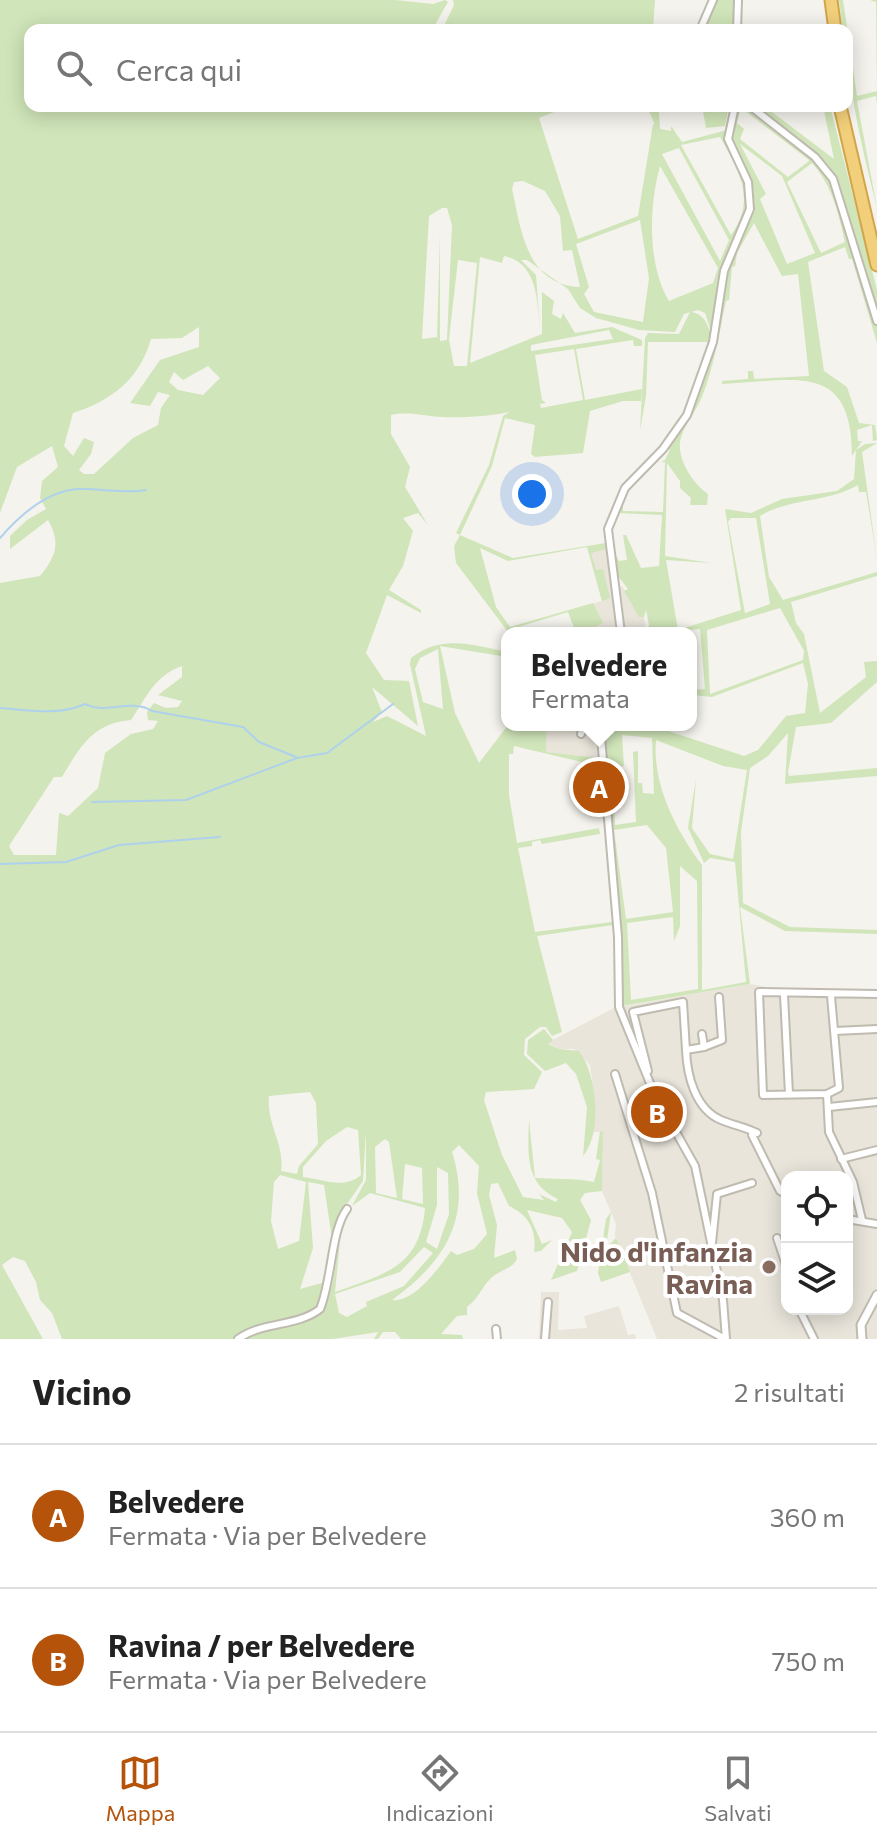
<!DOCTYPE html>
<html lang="it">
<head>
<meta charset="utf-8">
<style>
	:root { --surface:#fff; --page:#f2f2f2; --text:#222; --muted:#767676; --line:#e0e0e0; --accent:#b45309 }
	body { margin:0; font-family:Commissioner,sans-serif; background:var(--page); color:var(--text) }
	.controls { position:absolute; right:24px; bottom:24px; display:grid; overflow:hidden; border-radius:16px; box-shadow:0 4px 20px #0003 }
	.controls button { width:72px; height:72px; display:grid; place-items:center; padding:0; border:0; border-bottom:2px solid var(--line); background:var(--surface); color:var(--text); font:40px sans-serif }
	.you { position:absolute; left:532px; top:494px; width:28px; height:28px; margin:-20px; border:6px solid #fff; border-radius:50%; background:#1a73e8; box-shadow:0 0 0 12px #1a73e833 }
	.badge { display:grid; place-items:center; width:52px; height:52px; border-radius:50%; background:var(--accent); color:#fff; font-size:26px; font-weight:700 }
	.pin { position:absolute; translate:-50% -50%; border:4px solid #fff; box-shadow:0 2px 8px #0006 }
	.popup { position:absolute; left:501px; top:627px; width:196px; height:104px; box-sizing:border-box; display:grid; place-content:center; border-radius:16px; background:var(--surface); filter:drop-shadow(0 2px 6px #0005); font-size:26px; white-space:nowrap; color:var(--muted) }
	.popup b { font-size:30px; color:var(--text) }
	.popup::after { content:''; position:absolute; left:50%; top:100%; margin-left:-16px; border:16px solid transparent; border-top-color:var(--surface) }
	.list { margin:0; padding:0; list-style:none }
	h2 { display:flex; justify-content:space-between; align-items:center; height:104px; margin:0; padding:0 32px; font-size:34px }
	h2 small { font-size:26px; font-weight:400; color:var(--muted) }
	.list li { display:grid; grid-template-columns:52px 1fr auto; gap:24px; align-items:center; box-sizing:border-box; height:144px; padding:0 32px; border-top:2px solid var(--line) }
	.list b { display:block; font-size:30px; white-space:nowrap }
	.list p { margin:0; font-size:26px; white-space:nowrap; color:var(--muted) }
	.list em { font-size:26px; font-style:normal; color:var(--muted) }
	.icon { flex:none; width:44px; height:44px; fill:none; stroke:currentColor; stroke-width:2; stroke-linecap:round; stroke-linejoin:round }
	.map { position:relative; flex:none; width:877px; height:1339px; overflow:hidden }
	.search { position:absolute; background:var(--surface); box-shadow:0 4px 20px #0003; left:24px; right:24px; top:24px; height:88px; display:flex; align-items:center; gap:20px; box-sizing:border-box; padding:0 28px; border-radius:16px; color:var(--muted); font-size:30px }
	.sheet { height:392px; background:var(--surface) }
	nav { display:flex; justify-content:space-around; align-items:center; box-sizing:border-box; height:112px; border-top:2px solid var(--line); background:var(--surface); font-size:22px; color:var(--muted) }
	nav a { display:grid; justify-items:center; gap:4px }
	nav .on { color:var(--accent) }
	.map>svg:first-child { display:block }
	.residential { fill:#e9e5db; fill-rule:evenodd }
	.green { fill:#d0e5b9; fill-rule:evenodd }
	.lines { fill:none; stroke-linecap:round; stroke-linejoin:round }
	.stream { stroke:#afd1ec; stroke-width:2 }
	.minor-casing { stroke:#c0bbb0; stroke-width:10 }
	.tertiary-casing { stroke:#c0bbb0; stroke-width:11 }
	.motorway-casing { stroke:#d2a54a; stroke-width:15 }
	.minor { stroke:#fff; stroke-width:6 }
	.tertiary { stroke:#fff; stroke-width:7 }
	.motorway { stroke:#f2cf7a; stroke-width:11 }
	.education-dot { fill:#8d6e63; stroke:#fff; stroke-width:3 }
	.labels { text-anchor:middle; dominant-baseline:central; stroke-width:8; stroke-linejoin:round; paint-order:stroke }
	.education-label { font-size:28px; font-weight:bold; fill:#785e54; stroke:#fff; text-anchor:end }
</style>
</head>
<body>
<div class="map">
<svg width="877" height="1339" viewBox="0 0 877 1339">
	<rect width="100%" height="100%" fill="#f5f3ed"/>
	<g class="residential">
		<path d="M606,543L615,596L617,588L622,586L638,610H643L646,633H581L574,609L602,601L588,547Z"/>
		<path d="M547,725H611L610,804H602L600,789L586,775L588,766L599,762V758L546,752Z"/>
		<path d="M750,984L793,992H877V1339H657L615,1236L616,1224L602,1191L603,1132H593L595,1101L590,1065L574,1049H559L547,1043L614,1008ZM787,1177H847V1309H787Z"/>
		<path d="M541,1292H559L558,1330L587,1328L584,1316L619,1306L628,1335L635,1334L636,1339H539Z"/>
	</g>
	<g class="green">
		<path d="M0,0H395L433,4L445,0L448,2L432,30H30V106H395L396,110L399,106H569L539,118L578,239L638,216L653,124L655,125L649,111L659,112L660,129L671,131V126L682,142L727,130L750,204L720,272L715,328H710L705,313L698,310L684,314L675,332L639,330L596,318L580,308L568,289L527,260H521L536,275L540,329C537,301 538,263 504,256L502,263L480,257L470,363L542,334V292L554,301L552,314L561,319L563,313L575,333L612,327L642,340V346H634L633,340L576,349L585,400L642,389L641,401H623L590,411L583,453L535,457L531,454L535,425L505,418L492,466L460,535L513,558L606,543V549L591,553L596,570L603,569L610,598L602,601L587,547L508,561L480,548L496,607L510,627L593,603L603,623L596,626L597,633L593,626L589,628V633H576L568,612L518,627L520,633H509L456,563L454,546L460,535L456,533L489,465L503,416L511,411C499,416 455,418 442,417C423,416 409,411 391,415V434L410,467L405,487L428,525L418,513L403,518L413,531L403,566L389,590L421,610V613L387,595L366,653L384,680L409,681L418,726L372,687L382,712L373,722L387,716L426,736L410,664L411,658C441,634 473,645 507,652V657L440,646L455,713L479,763L508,725H547L546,752L599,758V762L590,764L514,746L513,754H509V795L517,843L599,828L600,834L542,844L540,840L532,842V846L518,848L535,932L612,922L613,925L537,936L562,1032L552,1036L546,1027H540L525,1039L524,1055L542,1072L534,1089L486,1092L484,1100L502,1155L523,1197L544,1200L539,1194L556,1202L558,1199C524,1184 528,1152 529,1120L535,1178C551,1179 576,1178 594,1182L600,1160L596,1159L600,1131L603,1132L602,1191L585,1193L580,1200L591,1220L577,1271L551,1280L572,1232L562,1218L527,1210L542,1244L552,1240L541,1251L534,1252C537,1229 528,1215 509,1206L498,1183L491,1184L489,1195L497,1225L494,1258L515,1250L517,1259C512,1269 500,1270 491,1278C481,1288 479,1298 467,1307V1315L457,1316L441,1334L462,1335L463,1339H401L395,1332H383L378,1339H374L378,1332L333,1339H241C265,1323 308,1329 325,1303C335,1287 335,1260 340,1242L335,1292C384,1274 420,1268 425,1208L370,1193L352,1206L366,1180V1131L363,1181L338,1217L325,1292L318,1307L296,1318L257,1326L236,1339H62L52,1313L40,1300L36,1282L25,1261L13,1257L2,1265L43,1339H0V583L40,576C56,556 61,543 48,520L10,549V536L27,520L46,509L40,498L42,481L58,467L52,446L17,467L0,513ZM720,137C739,171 757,199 731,235L681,145ZM679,148L729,240L720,261L662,154ZM660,166L718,268L713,283L669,301C647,264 649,206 660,166ZM523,181L545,191L560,216L563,251L572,250L580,287C526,285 521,229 512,189L514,182ZM442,208H447L452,225L447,340L440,341V235L437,337L422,339L429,216ZM640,220L649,278L643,322L594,312L584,294L589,287L576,244ZM458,260L477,263L467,366H454L449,339ZM199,327V347L160,360L130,403L150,406L158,392L170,395L161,408L158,425L133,438L94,474H84L79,470L91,454L94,442L84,438L73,456L64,446L73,413C112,401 140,378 151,339L182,338ZM609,330L613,339L531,351V345ZM574,349L583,400L541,408L540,404L546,403L542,400L535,355ZM208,366L220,378L203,395L178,390L169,382L174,372L183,380ZM438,649L443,709L423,702L415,669L420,658ZM182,666V677L158,695L182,701L178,707L166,708L154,703L147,712L148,720L158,721L153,729L131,734L105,753L98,788L68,816L59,813L56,855H14L9,846L54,777H62C80,747 93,723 131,720C146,698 154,676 182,666ZM310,1092L316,1103L318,1144L299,1166L297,1174L281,1171C285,1144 266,1124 269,1096ZM347,1127L358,1130L361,1175C344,1190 322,1179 303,1177V1167L326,1141ZM385,1139L389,1142L397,1198L376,1193L375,1147ZM459,1145L479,1166L477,1193L487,1234L474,1249L457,1255L451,1251C439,1268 414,1303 392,1300C444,1263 473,1218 452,1152ZM405,1164L422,1168L423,1204L402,1199ZM437,1167L448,1173L449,1214L437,1249L426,1242L437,1205ZM280,1175L306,1182L299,1241L278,1249L271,1221L274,1182ZM308,1182L324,1185L332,1239L322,1283L300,1289L313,1248ZM424,1247L433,1253L404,1286L366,1302L367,1306L347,1317L339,1313L335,1294L400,1272Z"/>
		<path d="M453,0H655L653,30H442L454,5Z"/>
		<path d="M715,0H736L734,30H702Z"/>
		<path d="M839,0H843L857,96L877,91L876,2L870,0H877V105L876,96L857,101L877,208C863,150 847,90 847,30H843Z"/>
		<path d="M702,106H729L725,126L706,128Z"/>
		<path d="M737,106H746L818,162L833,182L877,325V343L852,259H849L845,247L808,262L824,371L847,387L859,423L875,425L877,440L873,441L872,425L857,430L858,441H862L852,456C852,360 795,381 722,384V381L748,379V371H753L754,379L809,376L798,274L782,276L754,223L737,253L735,266L732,267L729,300L726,301C719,333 714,367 702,397C696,412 682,427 680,442C678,462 694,484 708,494L707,505H690L691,498L680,488V481L667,463L665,556L712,563L666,560L678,630L741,610L725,509L751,513L782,499L837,491L854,479L856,450L865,444L877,443L862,452L877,559L866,492H859L858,485C827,503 789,498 760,516L769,577L783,600L877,572V576L791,602L796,623L804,634L820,713L866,677L864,662L877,661V682L831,723L796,727L788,772L789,776L877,768V776L785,784L788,733L768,756L750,768L741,832L743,903L790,927L877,930V934L785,931L740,907L750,984L622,1006L605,725L608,731L612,730L611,725H650L744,756L758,750L786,716L805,713L808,684L803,663L712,697L691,695V690L705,689L700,629L646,633L649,625L646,610L644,617H639L624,591L628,589L618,576L614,551L619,561L627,560L623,535H626L641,568L659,566L662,515L618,513L623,501V511L663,512L665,462H661L665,460L670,450L667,447L694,405L726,269L755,210L749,179L730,139ZM741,108L809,160V161L788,177L740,139L744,129L737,123ZM740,144L782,176L815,253L787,264L760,199L766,194ZM812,163C833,187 838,212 845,242L821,253L787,182ZM731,518H756L770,604L745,613L728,522ZM780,608L804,651L803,660L710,694L707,630ZM622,735L652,738L654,794L643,793L642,783H638V751L633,752L636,822L615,825L612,767L624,766ZM656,740L723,766L747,770L733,859L710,854L692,828L696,779L688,828L704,863L710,858L735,862L746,982L702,990V865C677,832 652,785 656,740ZM647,825L666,848L673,912L626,919L614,830ZM680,866L697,881L698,989L631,1000L627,923L673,917L674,941L680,926Z"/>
		<path d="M754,106H764L834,159L823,106H830L877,290V313L833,172L821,159Z"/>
		<path d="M690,312C705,313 708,326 712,337L684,419L652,457L682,419L708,342H648L646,396L640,430L645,338L648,333L679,334Z"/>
		<path d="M544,1029L553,1040L548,1044L559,1049L579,1051C597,1074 603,1133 583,1156L587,1107L576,1074L566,1063L545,1071L527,1054L528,1040Z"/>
		<path d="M611,1212L606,1248L616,1238L630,1272L601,1282L598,1273L606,1219Z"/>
	</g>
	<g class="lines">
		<g class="stream">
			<path d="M0,538C19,516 47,491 78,489C101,488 122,494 146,490"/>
			<path d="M0,708C27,710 60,716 85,704C106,715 133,698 152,711L243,727L259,742L296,757"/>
			<path d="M92,802L186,800L297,758L327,753L393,704"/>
			<path d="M0,864L66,862L119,845L220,837"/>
		</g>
		<defs>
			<g id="minor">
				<path d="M700,30L713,0"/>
				<path d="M737,30L738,0"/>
				<path d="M750,106L815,157L833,179L877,321"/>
				<path d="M621,633L608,529L625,488L663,449L687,415L713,342L724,271L750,209L748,182L728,139L735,106"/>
				<path d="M600,725L618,937L619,1007L654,1093L695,1166L723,1300L726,1339"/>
				<path d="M581,734L584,725"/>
				<path d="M784,995L789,1094"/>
				<path d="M831,996L839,1088L827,1094L763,1095L759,992L877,994"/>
				<path d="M835,1031L877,1029"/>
				<path d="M704,1047L722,1040L719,997"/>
				<path d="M686,1050C687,1075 695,1109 721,1120C733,1125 745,1127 757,1133"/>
				<path d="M648,1071L633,1012L683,1002L686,1050L704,1047L702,1034"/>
				<path d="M615,1074L652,1193L677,1313L725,1339"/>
				<path d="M661,1088L664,1112"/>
				<path d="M827,1094L829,1132L853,1182L862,1220"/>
				<path d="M829,1107L877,1102"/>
				<path d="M752,1135L780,1191L787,1195"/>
				<path d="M841,1159L877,1150"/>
				<path d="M847,1219L877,1224"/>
				<path d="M777,1238L787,1268"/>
				<path d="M712,1243L717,1194L752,1183"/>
				<path d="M799,1309L814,1339"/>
				<path d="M496,1329L497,1339"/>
				<path d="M238,1339C263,1321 297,1327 320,1309C332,1281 331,1230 347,1209"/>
				<path d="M545,1339L548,1302"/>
			</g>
			<path id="tertiary" d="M862,1339L861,1325L877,1295"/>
			<g id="motorway">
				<path d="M831,0L835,30"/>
				<path d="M840,106L877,265"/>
			</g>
		</defs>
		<use href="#minor" class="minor-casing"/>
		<use href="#tertiary" class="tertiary-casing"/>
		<use href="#motorway" class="motorway-casing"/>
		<use href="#minor" class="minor"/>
		<use href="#tertiary" class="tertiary"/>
		<use href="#motorway" class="motorway"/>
	</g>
	<circle class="education-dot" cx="769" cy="1267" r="8"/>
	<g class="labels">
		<g class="education-label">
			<text x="753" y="1251">Nido d'infanzia<tspan x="753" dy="32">Ravina</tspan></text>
		</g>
	</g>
</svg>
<div class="controls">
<button><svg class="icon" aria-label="locate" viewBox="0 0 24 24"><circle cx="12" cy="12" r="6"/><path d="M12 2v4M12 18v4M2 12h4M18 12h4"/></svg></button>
<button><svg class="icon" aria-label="layers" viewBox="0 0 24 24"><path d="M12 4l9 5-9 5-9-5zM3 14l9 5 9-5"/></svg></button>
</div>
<div class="you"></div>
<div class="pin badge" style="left:599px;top:787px">A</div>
<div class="popup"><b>Belvedere</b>Fermata</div>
<div class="pin badge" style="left:657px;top:1112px">B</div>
<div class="search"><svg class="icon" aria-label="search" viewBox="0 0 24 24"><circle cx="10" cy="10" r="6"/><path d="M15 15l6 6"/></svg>Cerca qui</div>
</div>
<section class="sheet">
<h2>Vicino<small>2 risultati</small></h2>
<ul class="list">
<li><span class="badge">A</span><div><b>Belvedere</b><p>Fermata · Via per Belvedere</p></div><em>360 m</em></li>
<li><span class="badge">B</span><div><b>Ravina / per Belvedere</b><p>Fermata · Via per Belvedere</p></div><em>750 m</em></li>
</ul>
</section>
<nav>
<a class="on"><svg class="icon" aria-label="map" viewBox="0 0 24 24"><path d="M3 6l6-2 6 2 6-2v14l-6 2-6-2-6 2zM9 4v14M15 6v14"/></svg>Mappa</a>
<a><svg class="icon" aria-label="directions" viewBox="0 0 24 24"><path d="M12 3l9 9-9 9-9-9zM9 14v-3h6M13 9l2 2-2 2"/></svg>Indicazioni</a>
<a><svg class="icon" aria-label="saved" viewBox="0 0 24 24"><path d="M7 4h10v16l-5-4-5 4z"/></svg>Salvati</a>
</nav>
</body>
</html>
